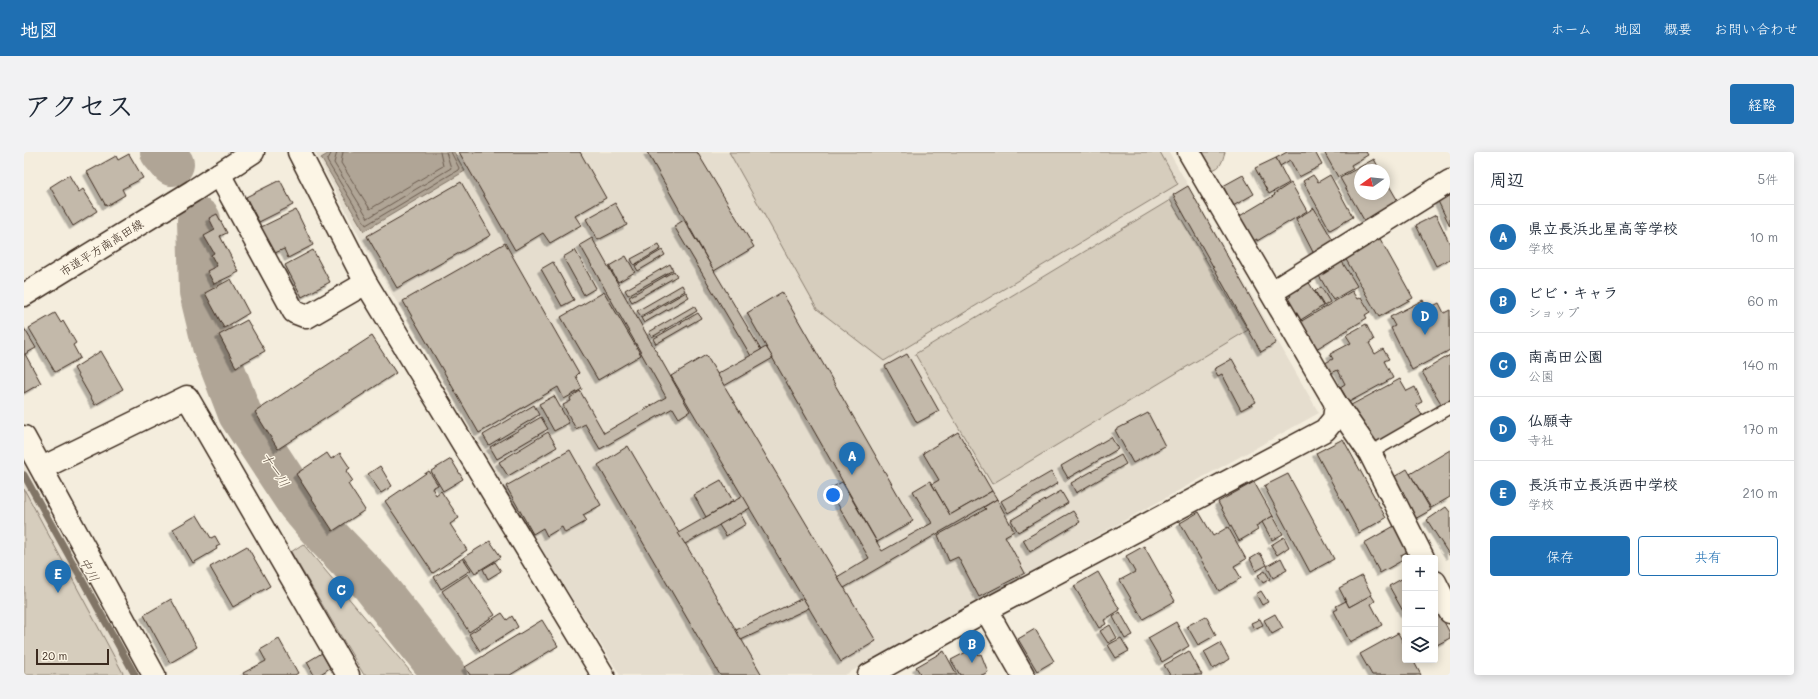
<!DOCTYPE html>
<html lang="ja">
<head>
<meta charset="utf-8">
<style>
	:root { --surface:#fff; --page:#f2f2f3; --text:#1f2937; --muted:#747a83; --line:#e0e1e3; --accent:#1f6fb2 }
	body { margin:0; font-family:Mali,"Klee One",sans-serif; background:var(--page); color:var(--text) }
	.controls { position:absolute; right:12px; bottom:12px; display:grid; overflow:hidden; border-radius:4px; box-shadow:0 2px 10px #0003 }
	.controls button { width:36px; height:36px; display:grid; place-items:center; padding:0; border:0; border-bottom:1px solid var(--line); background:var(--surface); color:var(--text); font:20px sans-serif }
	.compass { position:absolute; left:1330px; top:12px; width:36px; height:36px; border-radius:50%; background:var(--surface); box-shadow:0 2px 10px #0003; rotate:255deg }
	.scale { position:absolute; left:12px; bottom:10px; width:73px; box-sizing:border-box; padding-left:4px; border:2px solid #3b2a1e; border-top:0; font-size:11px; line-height:14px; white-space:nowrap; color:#3b2a1e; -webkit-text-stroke:3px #fcf5e5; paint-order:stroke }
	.you { position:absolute; left:809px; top:343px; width:14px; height:14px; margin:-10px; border:3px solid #fff; border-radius:50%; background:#1a73e8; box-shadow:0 0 0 6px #1a73e833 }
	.badge { display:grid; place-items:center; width:26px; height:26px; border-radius:50%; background:var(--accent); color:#fff; font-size:13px; font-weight:700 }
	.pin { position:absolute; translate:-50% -33px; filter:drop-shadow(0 1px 2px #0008) }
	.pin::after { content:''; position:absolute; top:21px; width:14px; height:12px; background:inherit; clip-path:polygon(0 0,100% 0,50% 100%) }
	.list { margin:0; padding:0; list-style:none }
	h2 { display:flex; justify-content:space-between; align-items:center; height:52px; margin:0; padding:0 16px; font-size:17px }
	h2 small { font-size:13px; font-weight:400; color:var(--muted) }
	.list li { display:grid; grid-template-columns:26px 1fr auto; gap:12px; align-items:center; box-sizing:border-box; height:64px; padding:0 16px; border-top:1px solid var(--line) }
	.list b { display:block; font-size:15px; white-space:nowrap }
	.list p { margin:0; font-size:13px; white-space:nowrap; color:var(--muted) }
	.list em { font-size:13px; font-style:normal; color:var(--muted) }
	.actions { display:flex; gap:8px; padding:12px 16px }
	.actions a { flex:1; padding:9px 0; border:1px solid var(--accent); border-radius:4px; text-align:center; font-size:14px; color:var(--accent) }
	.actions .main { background:var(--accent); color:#fff }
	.icon { flex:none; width:22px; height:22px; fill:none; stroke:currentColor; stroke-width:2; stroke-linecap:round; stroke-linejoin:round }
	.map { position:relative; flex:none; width:1426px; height:523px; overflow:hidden; border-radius:4px }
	header { display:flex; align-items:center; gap:24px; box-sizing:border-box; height:56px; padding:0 20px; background:var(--accent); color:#fff }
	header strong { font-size:19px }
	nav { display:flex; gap:22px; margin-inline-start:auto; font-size:14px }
	.intro { display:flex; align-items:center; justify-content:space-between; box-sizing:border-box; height:96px; padding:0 24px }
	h1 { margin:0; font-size:28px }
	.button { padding:10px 18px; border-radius:4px; background:var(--accent); color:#fff; font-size:14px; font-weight:700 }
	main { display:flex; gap:24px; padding:0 24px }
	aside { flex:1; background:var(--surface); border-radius:4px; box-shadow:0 2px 10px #0003 }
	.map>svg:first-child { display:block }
	.built { fill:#e5ddce }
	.green { fill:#d6cdbd; stroke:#887c6e }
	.water { fill:#b0a596; stroke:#817466 }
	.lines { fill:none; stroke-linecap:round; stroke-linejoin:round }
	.shore { stroke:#6a5b4e; stroke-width:1 }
	.stream { stroke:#817466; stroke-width:7 }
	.river { stroke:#b0a596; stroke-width:44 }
	.building { fill:#c3b9aa; stroke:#3b2a1e; filter:url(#shadow) }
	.lane-casing { stroke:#3b2a1e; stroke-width:15 }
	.street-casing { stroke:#3b2a1e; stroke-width:25 }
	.secondary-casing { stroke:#3b2a1e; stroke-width:25 }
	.lane { stroke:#fcf5e5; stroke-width:12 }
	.street { stroke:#fcf5e5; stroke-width:22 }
	.secondary { stroke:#fcf5e5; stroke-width:22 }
	.labels { text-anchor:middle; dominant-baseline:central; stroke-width:3; stroke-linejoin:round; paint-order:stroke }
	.street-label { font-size:12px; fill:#3b2a1e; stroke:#fcf5e5 }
	.water-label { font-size:13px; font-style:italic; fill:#645548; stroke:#fcf5e5 }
</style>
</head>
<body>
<header>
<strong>地図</strong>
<nav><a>ホーム</a><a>地図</a><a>概要</a><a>お問い合わせ</a></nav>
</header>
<div class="intro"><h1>アクセス</h1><a class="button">経路</a></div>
<main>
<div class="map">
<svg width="1426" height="523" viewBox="0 0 1426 523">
	<defs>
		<filter id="shadow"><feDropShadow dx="-3.5" dy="3.5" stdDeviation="0" flood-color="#0004"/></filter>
	</defs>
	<rect width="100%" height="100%" fill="#f4eddd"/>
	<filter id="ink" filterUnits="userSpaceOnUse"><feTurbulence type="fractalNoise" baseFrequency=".025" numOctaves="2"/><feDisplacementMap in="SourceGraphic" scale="8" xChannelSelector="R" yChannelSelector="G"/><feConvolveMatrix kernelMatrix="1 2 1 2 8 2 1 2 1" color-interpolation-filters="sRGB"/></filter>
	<g filter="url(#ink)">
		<g class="built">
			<path d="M291,0H1145L1295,261L821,523H596L509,384L342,97Z"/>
			<path d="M0,314L24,359L110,523H0Z"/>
		</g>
		<g class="green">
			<path d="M705,0H1136L1154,32L860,209L793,157Z"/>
			<path d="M1177,0H1201C1198,9 1198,16 1187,18Z"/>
			<path d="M1146,48L1224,178L968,332L891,202Z"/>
			<path d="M0,337L100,523H0Z"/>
			<path d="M279,392L381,513L389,523H340L267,400Z"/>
		</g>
		<path class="water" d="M307,0H430L441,19L340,79L297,6Z"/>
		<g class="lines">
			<g class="shore">
				<path d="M308,0L303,9L342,73L434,18L435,16L427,0"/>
				<path d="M313,0L310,11L344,66L427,16L422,0"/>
				<path d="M319,0L317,11L346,57L419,14L416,0"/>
			</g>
			<path class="stream" d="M0,323L111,523"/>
			<g class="river">
				<path d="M138,0L148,12"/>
				<path d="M175,68L177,140L190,194L216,262L274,350L302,383L349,432L421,523"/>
			</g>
		</g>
		<g class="building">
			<path d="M435,0H556L582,46L551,64L557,73L526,91L519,81L491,98Z"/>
			<path d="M623,0H673L730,95L690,119Z"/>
			<path d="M1263,0H1291L1298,13L1275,25L1266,8L1256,14L1252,6Z"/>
			<path d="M1300,0H1342L1344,3L1327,13L1329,17L1314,25Z"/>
			<path d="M105,2L119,26L98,37L101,43L82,54L63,20L92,4L94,8Z"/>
			<path d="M1252,6L1265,31L1245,42L1231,16Z"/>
			<path d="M1350,7L1356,18H1336V42H1360V25L1378,56L1344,75L1316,26Z"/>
			<path d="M45,23L55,40L59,37L73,59L49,74L26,35Z"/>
			<path d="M1219,23L1230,42L1209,54L1199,34Z"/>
			<path d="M1289,23L1294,30L1306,23L1329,65L1306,78L1279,29Z"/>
			<path d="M256,28L269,53L235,70L222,45Z"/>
			<path d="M437,30L467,83L373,136L343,84Z"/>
			<path d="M1267,31L1283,59L1233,89V87L1229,89L1214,65L1251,43L1250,42Z"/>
			<path d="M1164,34L1252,191L1237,200L1149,43Z"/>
			<path d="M1426,37V74L1413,47Z"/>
			<path d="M591,51L603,73L574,88L562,67Z"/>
			<path d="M1290,56L1311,92L1291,104L1272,67Z"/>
			<path d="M272,58L289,93L264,106L260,97L244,104L231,78Z"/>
			<path d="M193,62L203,81L196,84L215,120L190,132L183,119L193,114L187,103L190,101L180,84L191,78L185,66Z"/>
			<path d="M1412,63L1426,92V107L1412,114L1392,73Z"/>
			<path d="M660,68L737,198L727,204L650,74Z"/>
			<path d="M1355,85L1389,146L1355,165L1320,104Z"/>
			<path d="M568,86L666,259L655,266L649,256L576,297L561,272L552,277L539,253L547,249L546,246L556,239L580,281L642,245L556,93Z"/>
			<path d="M481,91L555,221L552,224L558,237L540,247L534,235L455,281L379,149Z"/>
			<path d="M635,92L637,97L610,113L607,107Z"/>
			<path d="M289,98L306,130L278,145L261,113Z"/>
			<path d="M551,98L572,136L560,143L539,105Z"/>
			<path d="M638,98L641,103L614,119L611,114Z"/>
			<path d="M602,104L611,120L594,130L585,114Z"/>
			<path d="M1317,108L1333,134L1309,148L1294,122Z"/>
			<path d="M529,110L550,148L538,154L517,117Z"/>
			<path d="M646,112L649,118L604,143L601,138Z"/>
			<path d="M650,119L653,124L608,150L605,145Z"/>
			<path d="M207,127L225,161L200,176L181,141Z"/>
			<path d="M1284,129L1299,154L1275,169L1262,148L1267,144L1265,140Z"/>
			<path d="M658,133L661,139L617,164L613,159Z"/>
			<path d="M1297,135L1306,150L1300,154L1291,139Z"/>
			<path d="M1328,139L1333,147L1337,145L1346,160L1341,163L1343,166L1292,197L1276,170Z"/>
			<path d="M580,140L617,203L574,228L537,165Z"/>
			<path d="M662,140L665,145L620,171L617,166Z"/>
			<path d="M758,140L889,369L853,390L723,161Z"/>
			<path d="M1399,148L1403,157L1415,151L1420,161L1426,158V198L1388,218L1367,176L1371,174L1366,165Z"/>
			<path d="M670,154L673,159L628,185L625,180Z"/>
			<path d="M31,161L37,171L39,169L52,191L49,193L56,206L31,220L5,176Z"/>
			<path d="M674,161L677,166L632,192L629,187Z"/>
			<path d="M223,168L241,199L212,215L195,183Z"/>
			<path d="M1342,172L1350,188L1345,191L1351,202L1359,197L1365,207L1360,209L1369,226L1325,250L1316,235L1321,232L1314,218L1307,221L1301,211L1309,207L1306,202L1327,191L1322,183Z"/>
			<path d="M0,176L12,196L1,202L17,231L0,241Z"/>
			<path d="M348,184L372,221L254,297L231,260Z"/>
			<path d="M742,195L749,206L700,234L693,222Z"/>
			<path d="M77,199L99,237L71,253L50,216Z"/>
			<path d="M883,202L915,259L893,271L861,214Z"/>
			<path d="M682,203L852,489L817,510L647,224Z"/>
			<path d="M1426,203V249L1418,253L1398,220Z"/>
			<path d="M1208,207L1232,250L1217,258L1198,222L1194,224L1190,217Z"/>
			<path d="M1376,227L1383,239L1391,235L1398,250L1392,253L1399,265L1348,293L1327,253Z"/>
			<path d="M530,244L545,271L530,279L515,252Z"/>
			<path d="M510,253L515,263L465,293L459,283Z"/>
			<path d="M1124,261L1141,294L1109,311L1091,278Z"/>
			<path d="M517,265L524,277L473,307L466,295Z"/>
			<path d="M524,280L533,295L484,324L475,310Z"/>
			<path d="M934,280L968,339L926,363L908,332L915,328L899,301Z"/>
			<path d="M1087,285L1094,297L1044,326L1037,314Z"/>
			<path d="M1319,287L1362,366L1335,381L1292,301Z"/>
			<path d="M604,294L712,478L738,523H696L574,313Z"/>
			<path d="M546,298L577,353L559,363L563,369L541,381L538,375L523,384L519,376L509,382L482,334Z"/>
			<path d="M1426,298V345L1407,356L1386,322Z"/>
			<path d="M303,301L307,307L316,301L326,316L322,319L329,329L324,332L341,358L309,379L272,322Z"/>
			<path d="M1097,303L1102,312L1052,341L1047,331Z"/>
			<path d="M427,307L439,327L419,339L407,319Z"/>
			<path d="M356,314L368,334L357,341L344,322Z"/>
			<path d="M1383,317L1407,358L1389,368L1365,328Z"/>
			<path d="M405,319L414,333L408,336L412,343L417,339L435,366L426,372L443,398L409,421L361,349Z"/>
			<path d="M1027,320L1034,331L984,361L977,349Z"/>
			<path d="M1264,322L1310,407L1286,420L1240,334Z"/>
			<path d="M697,328L709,349L682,365L670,343Z"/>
			<path d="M906,329L926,363L968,339L973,347L820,436L813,425L845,406L805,337L818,330L858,399L908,371L889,339Z"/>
			<path d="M1230,330L1249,364L1232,374L1234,378L1215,389L1194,350Z"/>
			<path d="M1037,339L1044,351L994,380L987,368Z"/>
			<path d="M719,344L726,356L661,392L654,381Z"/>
			<path d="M973,347L990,379L981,384L1001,421L955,445L934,405L925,409L914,383L962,357L960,355Z"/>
			<path d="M1422,355L1426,360V404L1403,368Z"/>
			<path d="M1049,359L1056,370L1006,400L999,388Z"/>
			<path d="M1175,360L1189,384L1204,375L1222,407L1210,414L1217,426L1195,439L1156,371Z"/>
			<path d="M716,361L722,372L702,384L695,373Z"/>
			<path d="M173,363L187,386L191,384L196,393L192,395L193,397L169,411L149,377Z"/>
			<path d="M1249,364L1259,382L1248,388L1238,370Z"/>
			<path d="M1372,373L1386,398L1377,403L1379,408L1356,421L1340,391Z"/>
			<path d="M1260,385L1265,395L1253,403L1247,393Z"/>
			<path d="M466,389L477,405L451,421L440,405Z"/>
			<path d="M223,394L246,434L209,455L186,415Z"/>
			<path d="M1120,394L1151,449L1119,467L1096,428L1111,420L1102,404Z"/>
			<path d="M1236,401L1243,413L1232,419L1226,407Z"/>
			<path d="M439,406L447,418L417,437L410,425Z"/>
			<path d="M1257,406L1263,418L1249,426L1243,414Z"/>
			<path d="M471,410L477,419L464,427L459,417Z"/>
			<path d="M1241,419L1246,427L1239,431L1234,423Z"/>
			<path d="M1074,420L1096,458L1080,468L1082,472L1075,476L1050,434Z"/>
			<path d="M444,422L471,463L445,480L418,439Z"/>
			<path d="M1338,424L1348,443L1325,455L1315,436Z"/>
			<path d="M1381,425V461H1380L1365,434Z"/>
			<path d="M1237,439L1244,450L1238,453L1232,442Z"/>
			<path d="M1347,443L1351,449L1347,452L1358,473L1326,490L1310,459L1314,457L1312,454L1322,449L1325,455Z"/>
			<path d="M779,446L785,456L717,488L712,478Z"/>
			<path d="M147,447L173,495L146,511L120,463Z"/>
			<path d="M1411,453L1426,481V486L1411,494Z"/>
			<path d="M1096,460L1109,483L1101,487L1089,465Z"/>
			<path d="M478,461L483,468L488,464L494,475L456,499L445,482Z"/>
			<path d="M1251,462L1259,476L1248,482L1240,468Z"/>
			<path d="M1182,464L1192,483L1174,493L1163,474Z"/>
			<path d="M1236,467L1239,473L1230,477L1227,471Z"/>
			<path d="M518,468L534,494L486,523H446L441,515Z"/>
			<path d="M1152,470L1165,494L1138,510L1124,486Z"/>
			<path d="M1086,473L1093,486L1084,491L1076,479Z"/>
			<path d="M1011,477L1030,509L1013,519L994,487Z"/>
			<path d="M1374,481L1381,494V508H1389L1397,523H1348L1336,502Z"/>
			<path d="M1097,486L1105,499L1092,506L1084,493Z"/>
			<path d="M255,487L274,521L271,523H220L219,521L242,509L236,498Z"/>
			<path d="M1196,491L1205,507L1189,517L1180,500Z"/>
			<path d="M950,496L955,503L957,502L964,520L958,523H936L927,508Z"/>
			<path d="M920,499L933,523H897L892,515Z"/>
			<path d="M1165,499L1178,523H1146L1140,513Z"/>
			<path d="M298,501L306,516L295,523H290L283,510Z"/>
		</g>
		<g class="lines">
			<defs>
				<path id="lane" d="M1346,301L1426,255"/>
				<g id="street">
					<path d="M275,0L342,131L579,523"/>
					<path d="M1165,0L1312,252L1346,301L1399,406"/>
					<path d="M195,22L270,160L283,165L342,131"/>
					<path d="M1248,140L1426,29"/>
					<path d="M0,285L130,523"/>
					<path d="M18,316L163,245L324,523"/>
					<path d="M1411,430L1426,460"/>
					<path d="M962,458L999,523"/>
					<path d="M845,523L962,458L1301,278L1310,267L1312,252"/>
				</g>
				<path id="secondary" d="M0,143L169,39L229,0"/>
			</defs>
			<use href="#lane" class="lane-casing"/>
			<use href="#street" class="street-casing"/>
			<use href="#secondary" class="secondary-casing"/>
			<use href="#lane" class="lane"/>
			<use href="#street" class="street"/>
			<use href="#secondary" class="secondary"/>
		</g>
	</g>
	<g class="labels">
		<g class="street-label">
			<text transform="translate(77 95) rotate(-32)">市道平方南高田線</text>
		</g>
		<g class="water-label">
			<text transform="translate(252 317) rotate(56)">十一川</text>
			<text transform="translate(66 417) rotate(61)">中川</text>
		</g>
	</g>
</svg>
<div class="controls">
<button>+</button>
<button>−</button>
<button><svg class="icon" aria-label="layers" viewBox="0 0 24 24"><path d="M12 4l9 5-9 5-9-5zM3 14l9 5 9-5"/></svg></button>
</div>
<svg class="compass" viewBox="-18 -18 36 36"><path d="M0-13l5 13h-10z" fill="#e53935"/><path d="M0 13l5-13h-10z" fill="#747a83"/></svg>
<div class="scale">20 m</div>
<div class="you"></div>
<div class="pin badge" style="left:828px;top:323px">A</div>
<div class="pin badge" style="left:948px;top:511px">B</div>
<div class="pin badge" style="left:317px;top:457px">C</div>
<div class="pin badge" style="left:1401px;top:183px">D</div>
<div class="pin badge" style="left:34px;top:441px">E</div>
</div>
<aside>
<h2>周辺<small>5件</small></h2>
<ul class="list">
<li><span class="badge">A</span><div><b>県立長浜北星高等学校</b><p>学校</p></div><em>10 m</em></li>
<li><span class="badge">B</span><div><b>ビビ・キャラ</b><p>ショップ</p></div><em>60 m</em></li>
<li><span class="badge">C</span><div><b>南高田公園</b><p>公園</p></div><em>140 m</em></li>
<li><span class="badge">D</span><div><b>仏願寺</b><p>寺社</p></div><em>170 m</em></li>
<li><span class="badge">E</span><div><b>長浜市立長浜西中学校</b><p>学校</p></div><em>210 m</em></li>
</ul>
<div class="actions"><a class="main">保存</a><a>共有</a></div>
</aside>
</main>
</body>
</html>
